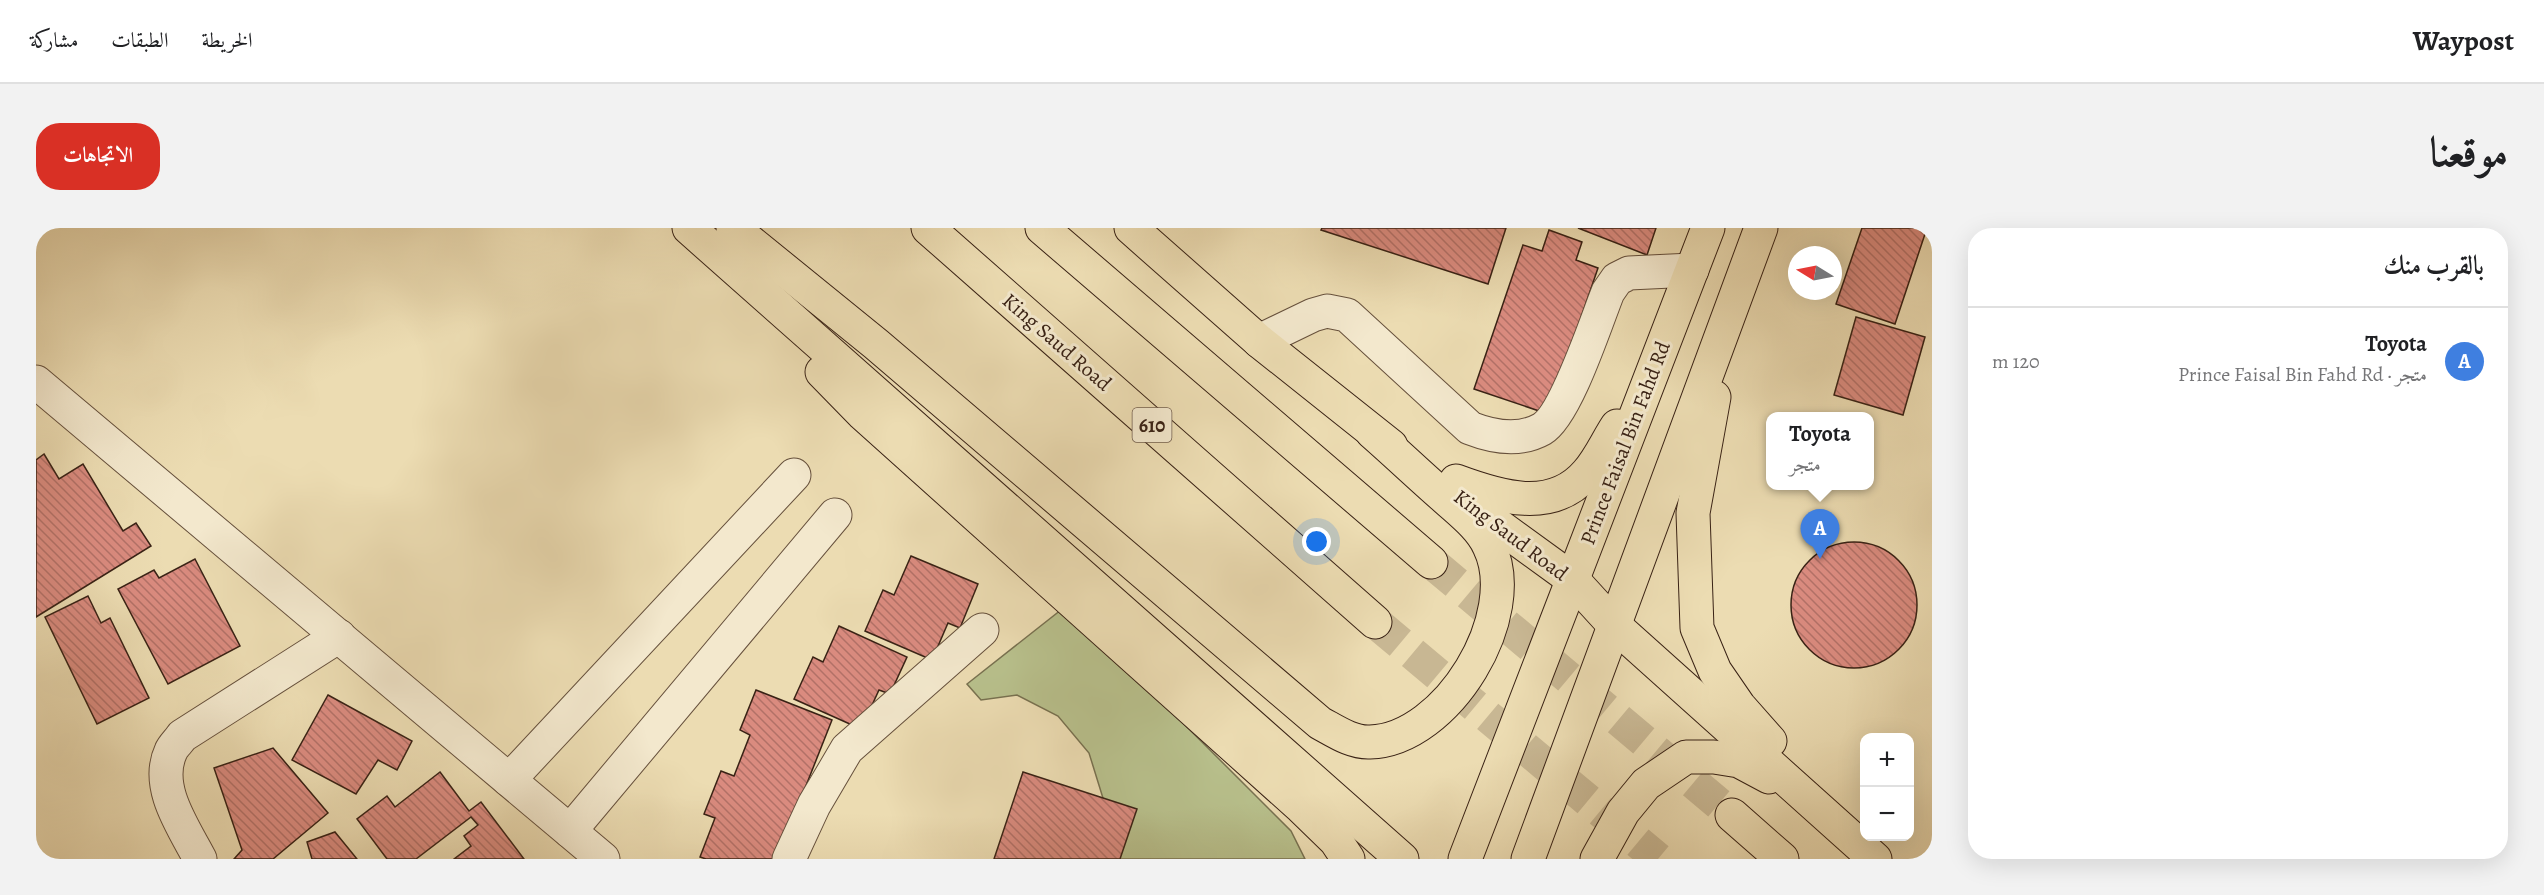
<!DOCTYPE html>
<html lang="ar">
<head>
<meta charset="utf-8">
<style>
	:root { --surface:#fff; --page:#f2f2f2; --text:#202124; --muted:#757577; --line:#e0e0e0; --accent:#d93025 }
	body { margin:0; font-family:Alegreya,Amiri,serif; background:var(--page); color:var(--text); direction:rtl }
	.controls { position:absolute; right:18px; bottom:18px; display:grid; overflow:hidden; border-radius:12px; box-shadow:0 6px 24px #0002 }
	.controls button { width:54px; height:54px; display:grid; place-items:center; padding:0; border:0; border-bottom:2px solid var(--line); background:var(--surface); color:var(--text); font:30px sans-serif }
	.compass { position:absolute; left:1752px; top:18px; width:54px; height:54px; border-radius:50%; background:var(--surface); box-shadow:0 6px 24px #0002; rotate:280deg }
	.you { position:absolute; left:1281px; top:314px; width:21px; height:21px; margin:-15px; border:4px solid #fff; border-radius:50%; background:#1a73e8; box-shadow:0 0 0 9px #1a73e833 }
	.badge { display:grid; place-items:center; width:39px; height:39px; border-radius:50%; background:var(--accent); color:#fff; font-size:20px; font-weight:700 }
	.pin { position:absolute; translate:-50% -50px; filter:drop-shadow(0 2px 3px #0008) }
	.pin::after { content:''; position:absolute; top:32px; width:21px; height:18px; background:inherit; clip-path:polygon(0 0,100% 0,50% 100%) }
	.popup { position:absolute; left:1730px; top:184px; width:108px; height:78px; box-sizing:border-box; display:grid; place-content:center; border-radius:12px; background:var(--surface); filter:drop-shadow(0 2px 4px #0005); font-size:20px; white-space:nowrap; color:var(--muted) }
	.popup b { font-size:22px; color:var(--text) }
	.popup::after { content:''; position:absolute; left:50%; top:100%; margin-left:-12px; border:12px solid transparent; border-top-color:var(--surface) }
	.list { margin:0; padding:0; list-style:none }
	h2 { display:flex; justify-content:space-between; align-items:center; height:78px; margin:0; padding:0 24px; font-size:26px }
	h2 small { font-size:20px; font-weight:400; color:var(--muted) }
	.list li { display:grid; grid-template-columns:39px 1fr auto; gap:18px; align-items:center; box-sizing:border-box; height:108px; padding:0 24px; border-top:2px solid var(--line) }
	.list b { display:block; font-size:22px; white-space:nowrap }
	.list p { margin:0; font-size:20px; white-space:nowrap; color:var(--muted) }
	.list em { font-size:20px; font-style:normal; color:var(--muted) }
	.map { position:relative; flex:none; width:1896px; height:631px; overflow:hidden; direction:ltr; border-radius:24px }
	header { display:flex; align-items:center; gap:36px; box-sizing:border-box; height:84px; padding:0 30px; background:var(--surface); border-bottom:2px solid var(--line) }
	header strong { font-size:28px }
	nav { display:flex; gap:33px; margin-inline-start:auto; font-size:21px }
	.intro { display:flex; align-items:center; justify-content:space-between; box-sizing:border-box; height:144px; padding:0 36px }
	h1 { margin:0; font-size:42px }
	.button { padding:15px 27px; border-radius:24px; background:var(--accent); color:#fff; font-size:21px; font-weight:700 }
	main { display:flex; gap:36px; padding:0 36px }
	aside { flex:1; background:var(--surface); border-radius:24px; box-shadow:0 6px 24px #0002 }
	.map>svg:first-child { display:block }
	.green { fill:#b8c08c; stroke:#787150; stroke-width:1.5 }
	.building { fill:url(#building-back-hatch); stroke:#392215; stroke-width:1.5 }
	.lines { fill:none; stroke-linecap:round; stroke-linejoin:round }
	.major-tunnel { stroke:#c8b793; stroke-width:33; stroke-dasharray:33 16; stroke-linecap:butt }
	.minor-casing { stroke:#66503c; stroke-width:35 }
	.major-casing { stroke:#392215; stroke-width:35 }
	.minor { stroke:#f3e8cd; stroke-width:33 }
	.major { stroke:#ecdcb2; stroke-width:33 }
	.labels { text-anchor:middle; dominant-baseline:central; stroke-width:6; stroke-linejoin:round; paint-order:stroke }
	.shield { fill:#f3e8cd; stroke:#715d4c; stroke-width:1.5 }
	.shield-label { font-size:20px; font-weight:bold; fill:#392215 }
	.street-label { font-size:21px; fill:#392215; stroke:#f3e8cd }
</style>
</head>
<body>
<header>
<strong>Waypost</strong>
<nav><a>الخريطة</a><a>الطبقات</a><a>مشاركة</a></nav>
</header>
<div class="intro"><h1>موقعنا</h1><a class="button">الاتجاهات</a></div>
<main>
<aside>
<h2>بالقرب منك<small></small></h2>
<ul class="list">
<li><span class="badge" style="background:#3f7fe0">A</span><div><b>Toyota</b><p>متجر · Prince Faisal Bin Fahd Rd</p></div><em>120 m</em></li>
</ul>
</aside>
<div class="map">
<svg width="1896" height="631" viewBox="0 0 1896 631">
	<defs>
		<pattern id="building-back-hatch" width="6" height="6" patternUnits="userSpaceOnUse" patternTransform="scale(1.5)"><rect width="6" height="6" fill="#da8b7f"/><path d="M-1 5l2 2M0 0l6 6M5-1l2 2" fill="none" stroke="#b27167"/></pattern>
	</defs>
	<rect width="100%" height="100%" fill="#ecdcb2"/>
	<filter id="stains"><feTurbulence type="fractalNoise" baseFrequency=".00333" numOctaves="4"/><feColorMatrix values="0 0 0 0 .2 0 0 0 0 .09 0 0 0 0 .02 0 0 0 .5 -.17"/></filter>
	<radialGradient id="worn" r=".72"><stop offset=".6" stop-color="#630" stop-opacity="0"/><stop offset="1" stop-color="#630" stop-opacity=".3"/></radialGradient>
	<path class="green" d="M1030,378L1255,603L1269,631H1069L1071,583L1053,525L1022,488L981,467L945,472L931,456Z"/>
	<g class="building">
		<path d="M1286,0H1470L1452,56L1285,2Z"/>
		<path d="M1542,0H1620L1611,27Z"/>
		<path d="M1826,0H1891L1859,96L1800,76Z"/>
		<path d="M1513,2L1546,14L1540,32L1562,40L1512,186L1438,161L1487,17L1506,23Z"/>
		<path d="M1820,89L1889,109L1867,187L1798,167Z"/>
		<path d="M8,226L23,251L47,236L87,303L100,295L115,318L0,389V232Z"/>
		<circle cx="1818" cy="377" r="63"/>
		<path d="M875,328L942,356L924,400L912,395L896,432L829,403L847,362L858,367Z"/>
		<path d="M159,331L204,418L132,456L82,361L118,342L123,350Z"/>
		<path d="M52,368L65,395L74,390L113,470L61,496L9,389Z"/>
		<path d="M803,398L871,429L854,466L843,462L825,501L758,471L777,429L787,434Z"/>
		<path d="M720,462L796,492L741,631H670L664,629L679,590L668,586L685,543L698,548L714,507L704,502Z"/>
		<path d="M292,467L376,513L361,542L342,532L320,566L256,532Z"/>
		<path d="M237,520L292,585L237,631H198L206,622L178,540Z"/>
		<path d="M404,544L433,583L445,574L488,631H418L435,618L428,608L442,597L435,589L380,631H351L321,591L351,568L359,579Z"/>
		<path d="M987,544L1101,581L1084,631H958Z"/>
		<path d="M299,604L321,631H276L271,614Z"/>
	</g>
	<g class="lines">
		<g class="major-tunnel">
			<path d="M1395,334L1696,587"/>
			<path d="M1339,394L1622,631"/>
		</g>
		<defs>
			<g id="minor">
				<path d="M1223,113L1277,87L1291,83L1311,87L1434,200C1457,209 1483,214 1506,201C1530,187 1560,94 1572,64L1581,51L1593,45L1656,42"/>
				<path d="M0,154L567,631"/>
				<path d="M473,552L758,247"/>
				<path d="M534,603L799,287"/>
				<path d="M164,631C148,600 118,559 135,523C137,518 143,513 146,508L303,408"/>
				<path d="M753,631L778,577L811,521L946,402"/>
			</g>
			<g id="major">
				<path d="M653,0L1366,631"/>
				<path d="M697,0L840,116L1284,495C1299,503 1316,515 1334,514C1411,512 1487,387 1453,318C1444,298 1423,283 1407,268C1383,247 1360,225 1336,204"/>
				<path d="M892,0L1339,394"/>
				<path d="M1006,0L1395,334"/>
				<path d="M1095,0L1223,113L1355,218"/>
				<path d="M786,144L827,186L1264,578L1300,613L1312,631"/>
				<path d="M1678,169L1657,285L1661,400L1679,443L1703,478L1734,513"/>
				<path d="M1420,253C1463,269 1516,286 1551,245C1563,232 1571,213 1581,198"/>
				<path d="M1437,279L1536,351L1578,397L1839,631"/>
				<path d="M1696,587L1746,631"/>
				<path d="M1429,631L1672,0"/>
				<path d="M1492,631L1725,0"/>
				<path d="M1561,631L1587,584L1610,556L1650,529H1678L1703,533L1733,549"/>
			</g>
		</defs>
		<use href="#minor" class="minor-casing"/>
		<use href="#major" class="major-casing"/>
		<use href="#minor" class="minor"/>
		<use href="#major" class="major"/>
	</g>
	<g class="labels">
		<rect class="shield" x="1096.5" y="180" width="39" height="34" rx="4.5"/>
		<g class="shield-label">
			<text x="1116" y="197">610</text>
		</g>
		<g class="street-label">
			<text transform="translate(1021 114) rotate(41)">King Saud Road</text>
			<text transform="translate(1589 215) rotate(-69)">Prince Faisal Bin Fahd Rd</text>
			<text transform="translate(1475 307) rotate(37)">King Saud Road</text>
		</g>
	</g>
	<rect width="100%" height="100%" filter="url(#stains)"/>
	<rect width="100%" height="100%" fill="url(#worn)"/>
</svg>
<div class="controls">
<button>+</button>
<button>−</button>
</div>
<svg class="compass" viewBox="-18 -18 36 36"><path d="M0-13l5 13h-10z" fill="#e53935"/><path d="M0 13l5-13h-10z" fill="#757577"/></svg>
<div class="you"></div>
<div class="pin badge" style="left:1784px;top:331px;background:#3f7fe0">A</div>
<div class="popup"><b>Toyota</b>متجر</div>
</div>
</main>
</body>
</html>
